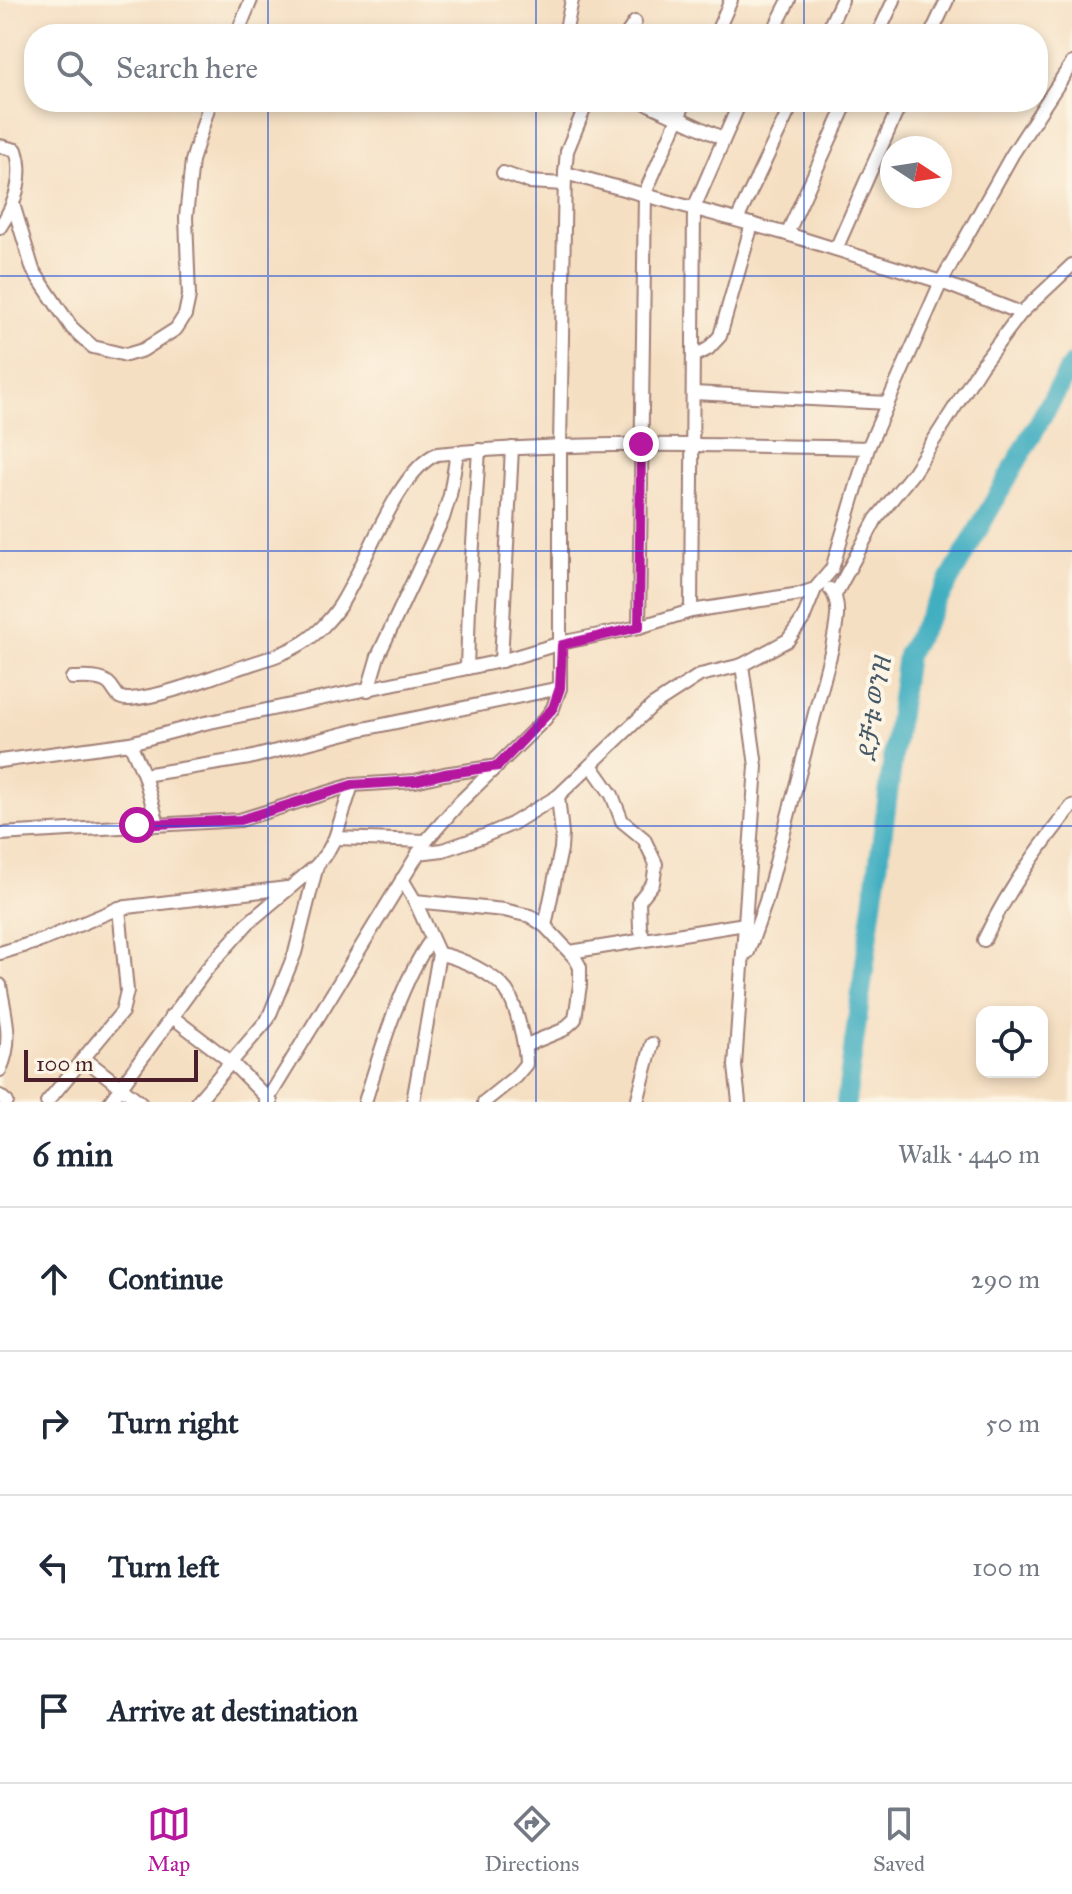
<!DOCTYPE html>
<html lang="en">
<head>
<meta charset="utf-8">
<style>
	:root { --surface:#fff; --page:#f2f2f3; --text:#1f2937; --muted:#747a83; --line:#e0e1e3; --accent:#b5179e }
	body { margin:0; font-family:"IM FELL Great Primer","Noto Serif Ethiopic",serif; background:var(--page); color:var(--text) }
	.controls { position:absolute; right:24px; bottom:24px; display:grid; overflow:hidden; border-radius:16px; box-shadow:0 4px 12px #0003 }
	.controls button { width:72px; height:72px; display:grid; place-items:center; padding:0; border:0; border-bottom:2px solid var(--line); background:var(--surface); color:var(--text); font:40px sans-serif }
	.compass { position:absolute; left:880px; top:136px; width:72px; height:72px; border-radius:50%; background:var(--surface); box-shadow:0 4px 12px #0003; rotate:102deg }
	.scale { position:absolute; left:24px; bottom:20px; width:174px; box-sizing:border-box; padding-left:8px; border:4px solid #4a1f2b; border-top:0; font-size:22px; line-height:28px; white-space:nowrap; color:#4a1f2b; -webkit-text-stroke:6px #fcf5e5; paint-order:stroke }
	.stop { position:absolute; width:24px; height:24px; margin:-18px; border:6px solid #b5179e; border-radius:50%; background:#fff }
	.stop.end { background:#b5179e; border-color:#fff; box-shadow:0 2px 8px #0008 }
	.list { margin:0; padding:0; list-style:none }
	h2 { display:flex; justify-content:space-between; align-items:center; height:104px; margin:0; padding:0 32px; font-size:34px }
	h2 small { font-size:26px; font-weight:400; color:var(--muted) }
	.list li { display:grid; grid-template-columns:52px 1fr auto; gap:24px; align-items:center; box-sizing:border-box; height:144px; padding:0 32px; border-top:2px solid var(--line) }
	.list b { display:block; font-size:30px; white-space:nowrap }
	.list em { font-size:26px; font-style:normal; color:var(--muted) }
	.icon { flex:none; width:44px; height:44px; fill:none; stroke:currentColor; stroke-width:2; stroke-linecap:round; stroke-linejoin:round }
	.map { position:relative; flex:none; width:1072px; height:1102px; overflow:hidden }
	.search { position:absolute; background:var(--surface); box-shadow:0 4px 12px #0003; left:24px; right:24px; top:24px; height:88px; display:flex; align-items:center; gap:20px; box-sizing:border-box; padding:0 28px; border-radius:32px; color:var(--muted); font-size:30px }
	.sheet { height:680px; background:var(--surface) }
	nav { display:flex; justify-content:space-around; align-items:center; box-sizing:border-box; height:112px; border-top:2px solid var(--line); background:var(--surface); font-size:22px; color:var(--muted) }
	nav a { display:grid; justify-items:center; gap:4px }
	nav .on { color:var(--accent) }
	.map>svg:first-child { display:block }
	.lines { fill:none; stroke-linecap:round; stroke-linejoin:round }
	.river { stroke:#42afc1; stroke-width:20 }
	.street-casing { stroke:#a07f76; stroke-width:16 }
	.street { stroke:#fff; stroke-width:12 }
	.route { stroke:#b5179e; stroke-width:10 }
	.grid { fill:none; stroke:#1d4ed8; stroke-width:2; stroke-opacity:0.55 }
	.labels { text-anchor:middle; dominant-baseline:central; stroke-width:8; stroke-linejoin:round; paint-order:stroke }
	.water-label { font-size:24px; font-style:italic; fill:#475967; stroke:#fcf5e5 }
</style>
</head>
<body>
<div class="map">
<svg width="1072" height="1102" viewBox="0 0 1072 1102">
	<rect width="100%" height="100%" fill="#fcf5e5"/>
	<filter id="ink" filterUnits="userSpaceOnUse"><feTurbulence type="fractalNoise" baseFrequency=".0125" numOctaves="2"/><feDisplacementMap in="SourceGraphic" scale="16" xChannelSelector="R" yChannelSelector="G"/><feConvolveMatrix kernelMatrix="1 2 1 2 8 2 1 2 1" color-interpolation-filters="sRGB"/></filter>
	<filter id="wash" filterUnits="userSpaceOnUse"><feTurbulence type="fractalNoise" baseFrequency=".006" numOctaves="4" result="noise"/><feDisplacementMap in="SourceGraphic" scale="32" xChannelSelector="R" yChannelSelector="G"/><feGaussianBlur stdDeviation="1.8" result="paint"/><feColorMatrix in="noise" values="0 0 0 0 0 0 0 0 0 0 0 0 0 0 0 0 0 1.4 0 .05"/><feComposite in="paint" operator="in"/></filter>
	<g filter="url(#wash)">
		<rect width="100%" height="100%" fill="#f5dfc2"/>
		<g class="lines">
			<path class="river" d="M846,1102L907,655L1072,364"/>
		</g>
	</g>
	<g filter="url(#ink)">
		<g class="lines">
			<defs>
				<g id="street">
					<path d="M237,34L251,0"/>
					<path d="M565,34L572,0"/>
					<path d="M627,34L635,22"/>
					<path d="M716,34L731,0"/>
					<path d="M772,34L789,0"/>
					<path d="M826,34L842,0"/>
					<path d="M878,34L894,0"/>
					<path d="M931,34L947,0"/>
					<path d="M644,102L722,138"/>
					<path d="M0,146L16,150C25,176 15,205 0,227"/>
					<path d="M503,173L529,182L564,184"/>
					<path d="M565,173L787,234L941,282L1021,313"/>
					<path d="M13,204L33,270L72,328L93,347L126,355L143,350L176,329L185,315L189,296L186,217L192,161L210,102"/>
					<path d="M737,220L793,102"/>
					<path d="M787,234L847,102"/>
					<path d="M836,249L901,102"/>
					<path d="M694,356L708,349L720,336L752,224"/>
					<path d="M693,393L888,403"/>
					<path d="M835,595L876,519L913,473L981,366L1021,313L1072,265"/>
					<path d="M691,611L694,208L740,102"/>
					<path d="M639,627L645,193L685,102"/>
					<path d="M501,661L512,448"/>
					<path d="M467,668L469,606L479,450"/>
					<path d="M72,678C82,678 99,676 108,683C117,690 114,700 130,699C166,696 202,680 236,669C259,661 284,655 304,642C317,634 331,619 339,607C364,570 397,470 437,454C581,440 724,445 868,448"/>
					<path d="M368,690L378,656L443,518L450,495L457,453"/>
					<path d="M130,743L144,775L158,824"/>
					<path d="M0,761L130,743L205,723L501,661L565,642L639,627L691,611L800,594L815,589L832,569L868,448L941,282L1012,155L1072,63"/>
					<path d="M591,765L612,795L622,821L644,839L656,864L653,883L639,901L640,928L644,939"/>
					<path d="M144,775L249,758L358,730L560,688"/>
					<path d="M0,834L240,820L352,785L415,781L444,774L498,766"/>
					<path d="M335,838L426,841"/>
					<path d="M418,853L443,850L484,836L512,824L558,796L652,706L700,675L742,665L788,640L803,619L815,589"/>
					<path d="M402,879L415,901L439,954L413,1102"/>
					<path d="M415,901L504,910L530,916L545,926L575,958L580,967V985L575,1019L563,1030L524,1046"/>
					<path d="M545,926L561,849L562,834L558,796"/>
					<path d="M984,940C1007,891 1038,848 1072,806"/>
					<path d="M570,952L745,924"/>
					<path d="M748,952L766,901L832,648C835,629 843,604 830,589"/>
					<path d="M0,953L43,940L119,908L287,888"/>
					<path d="M439,954C459,957 494,974 506,990C516,1004 526,1046 526,1064L515,1077L484,1102"/>
					<path d="M0,985C5,1016 14,1040 0,1070"/>
					<path d="M171,1016L231,1062L271,1102"/>
					<path d="M85,1059L140,1102"/>
					<path d="M0,1096L7,1102"/>
					<path d="M47,1102L122,1012L127,991L119,908"/>
					<path d="M110,1102L206,970L248,923L317,865L328,851L335,838L352,785"/>
					<path d="M197,1102L268,1019L295,953L317,865"/>
					<path d="M266,1102L426,841L458,804L545,719L553,708L560,688V445L565,173L567,151L587,102"/>
					<path d="M365,1102C380,1053 401,981 431,940"/>
					<path d="M637,1102L652,1044"/>
					<path d="M739,1102L735,1066L756,766L742,665"/>
				</g>
			</defs>
			<use href="#street" class="street-casing"/>
			<use href="#street" class="street"/>
		</g>
	</g>
	<g class="lines" filter="url(#ink)">
		<path class="route" d="M137,825L240,820L352,785L415,781L444,774L498,766L553,708L560,688L562,645L639,627L641,444"/>
	</g>
	<path class="grid" d="M268,0V34M536,0V34M804,0V34M268,102V1102M536,102V1102M804,102V1102M0,276H1072M0,551H1072M0,826H1072"/>
	<g class="labels">
		<g class="water-label">
			<text transform="translate(875 709) rotate(-81)">ደቻቱ ወንዝ</text>
		</g>
	</g>
</svg>
<div class="controls">
<button><svg class="icon" aria-label="locate" viewBox="0 0 24 24"><circle cx="12" cy="12" r="6"/><path d="M12 2v4M12 18v4M2 12h4M18 12h4"/></svg></button>
</div>
<svg class="compass" viewBox="-18 -18 36 36"><path d="M0-13l5 13h-10z" fill="#e53935"/><path d="M0 13l5-13h-10z" fill="#747a83"/></svg>
<div class="scale">100 m</div>
<div class="stop" style="left:137px;top:825px"></div>
<div class="stop end" style="left:641px;top:444px"></div>
<div class="search"><svg class="icon" aria-label="search" viewBox="0 0 24 24"><circle cx="10" cy="10" r="6"/><path d="M15 15l6 6"/></svg>Search here</div>
</div>
<section class="sheet">
<h2>6 min<small>Walk · 440 m</small></h2>
<ul class="list">
<li><svg class="icon" aria-label="ahead" viewBox="0 0 24 24"><path d="M12 20V5M6 11l6-6 6 6"/></svg><div><b>Continue</b></div><em>290 m</em></li>
<li><svg class="icon" aria-label="right" viewBox="0 0 24 24"><path d="M7 20v-9h11M14 6l5 5-5 5"/></svg><div><b>Turn right</b></div><em>50 m</em></li>
<li><svg class="icon" aria-label="left" viewBox="0 0 24 24"><path d="M17 20v-9H6M10 6l-5 5 5 5"/></svg><div><b>Turn left</b></div><em>100 m</em></li>
<li><svg class="icon" aria-label="arrive" viewBox="0 0 24 24"><path d="M6 21V4h12l-3 4 3 4H6"/></svg><div><b>Arrive at destination</b></div></li>
</ul>
</section>
<nav>
<a class="on"><svg class="icon" aria-label="map" viewBox="0 0 24 24"><path d="M3 6l6-2 6 2 6-2v14l-6 2-6-2-6 2zM9 4v14M15 6v14"/></svg>Map</a>
<a><svg class="icon" aria-label="directions" viewBox="0 0 24 24"><path d="M12 3l9 9-9 9-9-9zM9 14v-3h6M13 9l2 2-2 2"/></svg>Directions</a>
<a><svg class="icon" aria-label="saved" viewBox="0 0 24 24"><path d="M7 4h10v16l-5-4-5 4z"/></svg>Saved</a>
</nav>
</body>
</html>
